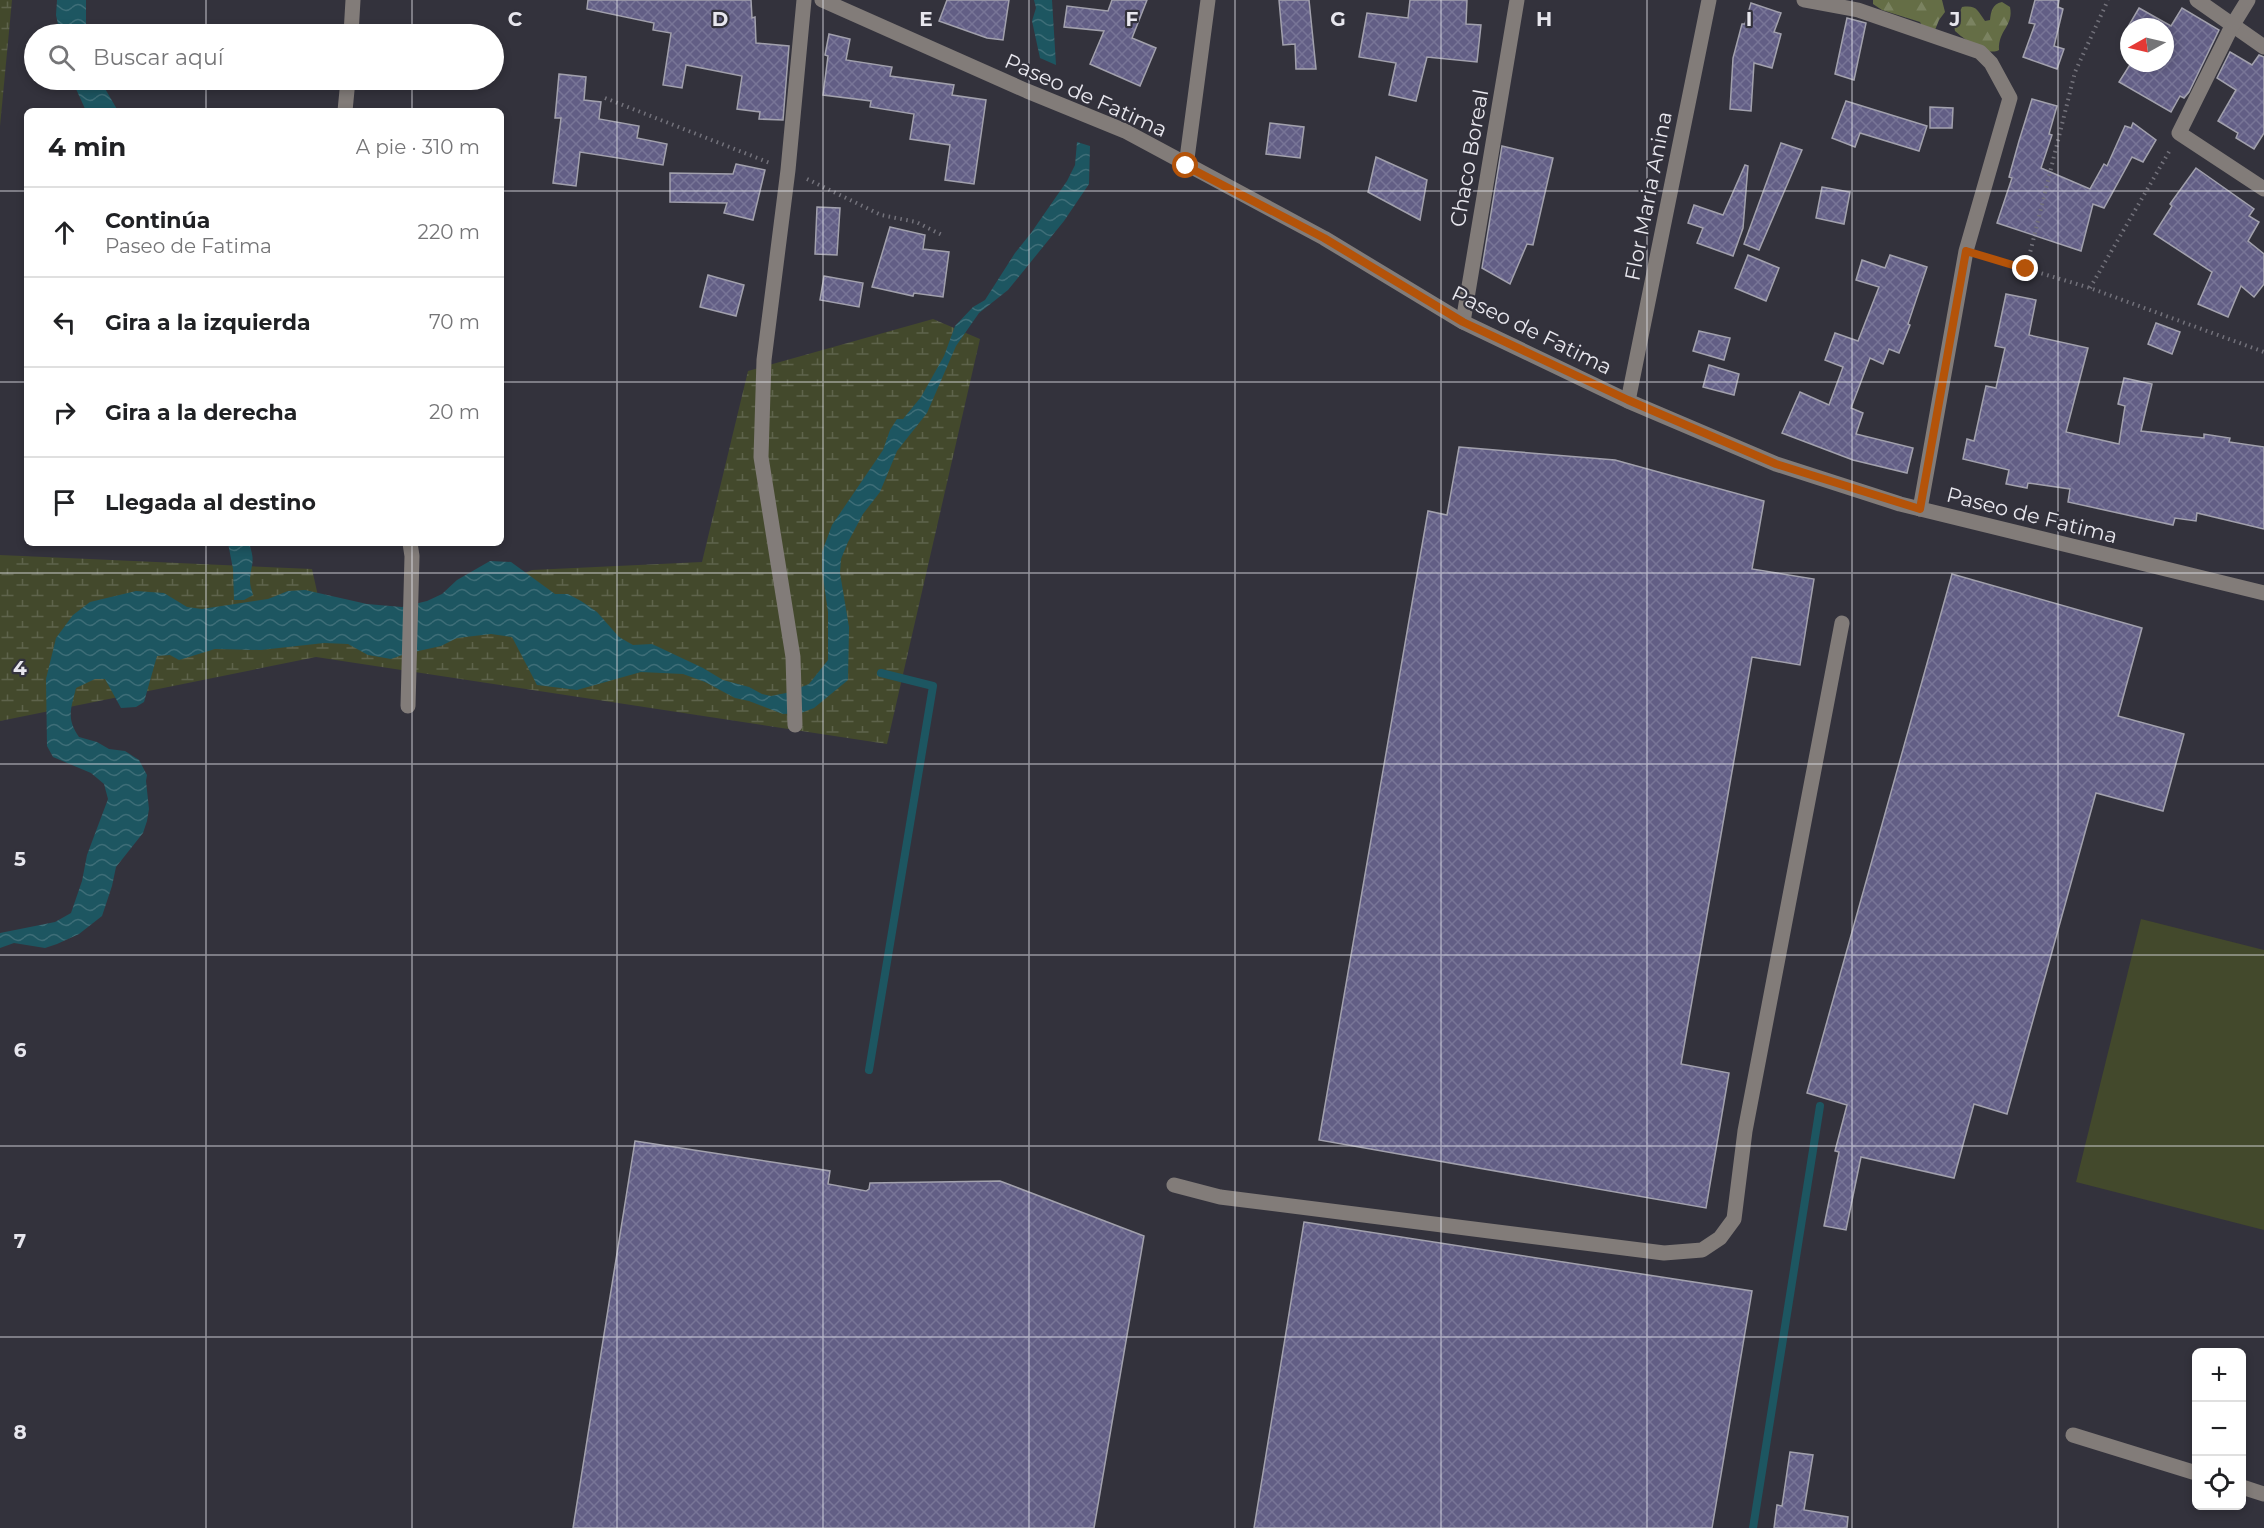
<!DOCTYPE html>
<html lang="es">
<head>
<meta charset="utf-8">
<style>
	:root { --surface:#fff; --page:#f6f6f6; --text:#202124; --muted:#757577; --line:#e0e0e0 }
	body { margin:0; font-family:Montserrat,sans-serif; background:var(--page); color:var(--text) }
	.controls { position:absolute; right:18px; bottom:18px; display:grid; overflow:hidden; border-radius:9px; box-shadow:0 3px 9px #0003 }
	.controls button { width:54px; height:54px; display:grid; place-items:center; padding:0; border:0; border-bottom:2px solid var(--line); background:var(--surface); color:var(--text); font:30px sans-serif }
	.compass { position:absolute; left:2120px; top:18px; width:54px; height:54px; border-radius:50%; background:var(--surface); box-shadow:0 3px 9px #0003; rotate:262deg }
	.stop { position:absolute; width:18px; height:18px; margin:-14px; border:4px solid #b45309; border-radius:50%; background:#fff }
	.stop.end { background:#b45309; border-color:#fff; box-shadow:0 2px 6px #0008 }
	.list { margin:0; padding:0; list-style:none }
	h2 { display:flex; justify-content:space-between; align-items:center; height:78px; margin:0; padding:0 24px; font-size:26px }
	h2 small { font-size:20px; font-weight:400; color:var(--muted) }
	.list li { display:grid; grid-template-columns:39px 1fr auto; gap:18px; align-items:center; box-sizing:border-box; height:90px; padding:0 24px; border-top:2px solid var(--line) }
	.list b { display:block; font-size:22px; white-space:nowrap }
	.list p { margin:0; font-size:20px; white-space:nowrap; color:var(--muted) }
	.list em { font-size:20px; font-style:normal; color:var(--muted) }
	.icon { flex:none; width:33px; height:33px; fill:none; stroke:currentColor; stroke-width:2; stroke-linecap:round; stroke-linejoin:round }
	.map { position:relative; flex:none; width:2264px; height:1528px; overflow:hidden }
	.search { position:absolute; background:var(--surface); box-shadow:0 3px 9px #0003; left:24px; top:24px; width:480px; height:66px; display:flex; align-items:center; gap:15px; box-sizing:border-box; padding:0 21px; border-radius:33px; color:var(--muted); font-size:22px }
	.panel { position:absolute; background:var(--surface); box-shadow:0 3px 9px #0003; left:24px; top:108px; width:480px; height:438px; border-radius:9px }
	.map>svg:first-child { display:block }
	.grass { fill:#43492c }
	.forest { fill:url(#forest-firs) }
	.wetland { fill:url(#wetland-marsh) }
	.water { fill:url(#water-waves) }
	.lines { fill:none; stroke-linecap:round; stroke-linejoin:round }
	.stream { stroke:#1d5661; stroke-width:8 }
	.building { fill:url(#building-cross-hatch); stroke:#a2a1ad; stroke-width:1.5 }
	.path { stroke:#73727b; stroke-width:4; stroke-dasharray:1.5 4.5; stroke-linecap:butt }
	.minor { stroke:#827c79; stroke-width:15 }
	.route { stroke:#b45309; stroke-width:8 }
	.grid { fill:none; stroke:#e8e7ee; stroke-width:1.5; stroke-opacity:0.55 }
	.labels { text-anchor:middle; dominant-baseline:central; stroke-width:4.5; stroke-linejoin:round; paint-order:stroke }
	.street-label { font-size:21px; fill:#e8e7ee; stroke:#33323c }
	.grid-label { font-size:20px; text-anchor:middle; font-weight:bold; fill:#e8e7ee; stroke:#33323c; stroke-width:4.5; stroke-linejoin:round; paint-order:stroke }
</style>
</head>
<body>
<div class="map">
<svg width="2264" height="1528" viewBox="0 0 2264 1528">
	<defs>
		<pattern id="forest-firs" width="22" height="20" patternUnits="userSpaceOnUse" patternTransform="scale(1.5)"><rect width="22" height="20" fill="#656e46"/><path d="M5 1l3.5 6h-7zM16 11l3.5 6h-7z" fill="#7b8361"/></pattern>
		<pattern id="wetland-marsh" width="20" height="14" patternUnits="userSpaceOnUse" patternTransform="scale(1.5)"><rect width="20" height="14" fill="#43492c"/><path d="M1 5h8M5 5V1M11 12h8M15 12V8" fill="none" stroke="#5e634b"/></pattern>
		<pattern id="water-waves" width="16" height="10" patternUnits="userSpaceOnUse" patternTransform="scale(1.5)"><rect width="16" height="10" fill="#1d5661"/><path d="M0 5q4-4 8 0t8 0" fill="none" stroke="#3e6e78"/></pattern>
		<pattern id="building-cross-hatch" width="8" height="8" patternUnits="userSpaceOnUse" patternTransform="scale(1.5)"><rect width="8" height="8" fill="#625e85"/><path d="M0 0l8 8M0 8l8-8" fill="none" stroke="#787597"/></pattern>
	</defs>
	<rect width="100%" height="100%" fill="#33323c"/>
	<path class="grass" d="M2141,919L2264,950V1230L2076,1182Z"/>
	<g class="forest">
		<path d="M1873,0H1942L1945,12L1939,20L1935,30L1925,31L1920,22L1882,10L1873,4Z"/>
		<path d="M2002,2L2010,7C2014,26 1998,30 1999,50C1987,57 1964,39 1955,31L1954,25L1962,7C1977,5 1977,10 1985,21L1990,20C1991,12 1992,4 2002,2Z"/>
	</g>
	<g class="wetland">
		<path d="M0,0H12L0,126Z"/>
		<path d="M933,319L980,339L887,744L316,657L0,721V555L312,569L322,614L435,610L532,570L702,562L748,371Z"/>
	</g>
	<g class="water">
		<path d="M57,0H86V34H60L56,15Z"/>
		<path d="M1034,0H1052L1056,65L1040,58L1032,21L1036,8Z"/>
		<path d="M72,80H100L118,111H86Z"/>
		<path d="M1077,142L1090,146L1089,184L1064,221L1008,290L979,313L956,346L927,413L897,451L880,492L863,514L848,542L841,559L840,573L849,627L848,680L814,708L801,713L783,714L749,701L735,698L705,682L683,674L641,672L577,690L537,685L512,637L491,634L457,638L441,646L405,654L391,659L368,655L348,644L324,643L261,650L215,649L179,660L170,655L157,656L144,702L136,707L121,708L105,679H95L76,688C71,709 66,718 79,737L97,742L109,749L125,751L139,760L147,775L146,781L149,809L147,821L143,833L116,867L112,886L102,916L79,934L57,944L45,948L14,943L0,948V933L55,922L71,913L82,881L87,855L108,799L104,784L91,773L53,757L47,746L46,679L56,638L73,615L90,602L136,591L164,593L187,607L202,609L268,599L288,591L305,590L367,604L402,607L427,601L442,594L457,580L490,561L511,562L555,594H568L581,601L597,612L619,637L633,645L652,644L703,668L723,680L749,687L762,694L771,696L786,693L809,684L828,660V612L822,571V552L832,525L883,450L890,430L897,419H903L921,397L944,356L955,326L973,307L985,300L1015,253L1031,233L1067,181L1075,165Z"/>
		<path d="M228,543H249C256,564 251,562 250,581C250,586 252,591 253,595L244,600H234L233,569Z"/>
	</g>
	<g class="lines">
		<g class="stream">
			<path d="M869,1070L933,686L881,673"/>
			<path d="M1753,1528L1820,1106"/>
		</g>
	</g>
	<g class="building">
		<path d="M588,0H751L752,18L755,17L756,43L789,46L783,120L759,119L760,112L737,109L742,76L686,65L682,88L663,85L671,33L653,30L654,23L587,9Z"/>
		<path d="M947,0H1009L1003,40L987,38L939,21Z"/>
		<path d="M1112,0H1147L1132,38L1156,48L1140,86L1090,64L1104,31L1064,27L1067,6L1108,11Z"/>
		<path d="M1279,0H1309L1316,69H1296L1295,44L1283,45Z"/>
		<path d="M1410,0H1467L1466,24L1481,25L1477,62L1427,57L1416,101L1389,95L1396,63L1359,57L1367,13L1408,18Z"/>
		<path d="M2035,0H2059L2058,7L2063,9L2054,46L2064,49L2057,69L2023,57L2035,24L2029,23Z"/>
		<path d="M1751,3L1781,13L1774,32L1781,34L1772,68L1754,63L1751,111L1730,109L1733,58L1742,24H1745Z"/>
		<path d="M2139,8L2171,26L2182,8L2219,30L2189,92L2184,98L2180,96L2171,112L2119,82L2131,63H2165V27H2129V34L2125,32Z"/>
		<path d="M1847,18L1866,23L1854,80L1835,74Z"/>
		<path d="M829,34L850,39L846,60L892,67L890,76L954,85L952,95L986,100L974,184L945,180L950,145L910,139L914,114L870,107L871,101L823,95L828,56L825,55Z"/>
		<path d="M2230,52L2252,65L2259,55L2264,57V133L2254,149L2236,138L2238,133L2218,121L2236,90L2217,78Z"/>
		<path d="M559,74L586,77L584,100L601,102L599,119L639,126L637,138L667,144L663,165L580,152L576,186L553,183L561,118H555Z"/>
		<path d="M2032,99L2057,106L2049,134L2052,135L2041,168L2090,189L2104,164L2107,166L2125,126L2131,128L2133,123L2156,140L2143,162L2132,157L2104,208L2093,204L2081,251L1997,223L2012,178L2009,177L2019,141Z"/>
		<path d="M1846,101L1927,126L1919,151L1860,133L1855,147L1832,138Z"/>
		<path d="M1930,107L1953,108L1952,128H1930Z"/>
		<path d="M1270,123L1304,127L1300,158L1266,154Z"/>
		<path d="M1781,143L1802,150L1759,250L1744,244Z"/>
		<path d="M1502,146L1553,158L1533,245L1527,244L1510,284L1482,268Z"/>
		<path d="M1376,157L1427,180L1420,220L1368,192Z"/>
		<path d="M736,164L765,170L753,220L724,213L727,203L670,202V173L733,174Z"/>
		<path d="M1745,165L1748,166L1743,228L1733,256L1697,243L1703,228L1688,223L1694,205L1723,215Z"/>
		<path d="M2196,168L2254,209L2249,216L2259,222L2248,241L2264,254V284L2254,297L2241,286L2228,317L2198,304L2212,272L2154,234L2172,206L2170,204Z"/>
		<path d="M1822,187L1850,192L1844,224L1816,218Z"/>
		<path d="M817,207L840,208L837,255L815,254Z"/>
		<path d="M890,227L925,235L923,249L949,252L943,297L914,293L913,296L872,287Z"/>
		<path d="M1748,255L1779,268L1766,301L1735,288Z"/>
		<path d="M1890,255L1927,267L1908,324L1910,325L1899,353L1889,349L1883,364L1870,358L1851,408L1863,413L1856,434L1913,448L1907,473L1853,460L1782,433L1800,392L1829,405L1843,367L1825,360L1835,333L1858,341L1879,287L1856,280L1862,260L1885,268Z"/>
		<path d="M708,275L744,285L736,316L700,307Z"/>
		<path d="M824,276L863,283L859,307L820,300Z"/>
		<path d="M2006,294L2036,300L2029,335L2088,348L2066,432L2119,444L2125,406L2118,404L2124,378L2152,384L2141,431L2204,438V434L2230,438L2229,442L2264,447V529L2197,513L2196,521L2175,518L2173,525L2068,502L2070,489L2028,483L2027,488L2006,484L2009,470L1963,459L1967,439L1974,441L1986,386L1996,388L2005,348L1995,346Z"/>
		<path d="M2156,323L2180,332L2172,354L2148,344Z"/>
		<path d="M1699,331L1730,338L1724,360L1693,351Z"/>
		<path d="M1709,365L1739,374L1734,395L1703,387Z"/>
		<path d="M1459,447L1615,460L1764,501L1752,569L1814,579L1800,665L1752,657L1681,1064L1729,1073L1706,1208L1319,1140L1428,511L1447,515Z"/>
		<path d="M1952,574L2142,628L2118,716L2184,734L2163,811L2096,793L2007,1114L1974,1104L1954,1178L1861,1157L1846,1230L1824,1226L1839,1152L1835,1151L1847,1105L1807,1093Z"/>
		<path d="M635,1141L830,1171L828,1184L866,1191L869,1189L870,1183L1000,1181L1144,1236L1094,1528H573Z"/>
		<path d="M1304,1222L1752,1291L1712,1528H1254Z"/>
		<path d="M1790,1452L1813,1455L1804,1510L1848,1517L1847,1528H1774L1777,1505L1782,1506Z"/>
	</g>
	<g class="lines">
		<g class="path">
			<path d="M605,98L770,163"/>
			<path d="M807,179L881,215L916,222L944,236"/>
			<path d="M1984,256L2090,288L2264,352"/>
			<path d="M2026,269L2075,72L2108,0"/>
			<path d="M2090,288L2170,150"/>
		</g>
		<g class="minor">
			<path d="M822,0L1027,91L1125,131L1324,238L1463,322L1628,401L1776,464L1900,504L2264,593"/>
			<path d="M1804,0L1858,10L1980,52L1991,63L2010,98L1966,251L1920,509"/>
			<path d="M2197,0L2264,47"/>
			<path d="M2248,0L2232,26L2179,133L2264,189"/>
			<path d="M351,34L353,0"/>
			<path d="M345,111L348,80"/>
			<path d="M1186,166L1208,0"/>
			<path d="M1463,322L1517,0"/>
			<path d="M1628,401L1709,0"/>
			<path d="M408,706L412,556L410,543"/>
			<path d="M795,725L793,657L761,457L764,360L788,170L804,0"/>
			<path d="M1174,1185L1220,1197L1664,1253L1702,1250L1720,1238L1734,1219L1745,1131L1842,623"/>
			<path d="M2073,1435L2196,1473"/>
			<path d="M2242,1487L2264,1494"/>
		</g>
	</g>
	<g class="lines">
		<path class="route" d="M1186,166L1324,238L1463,322L1628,400L1776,464L1920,509L1966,251L2026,269"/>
	</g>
	<path class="grid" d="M206,0V34M412,0V34M617,0V1528M823,0V1528M1029,0V1528M1235,0V1528M1441,0V1528M1647,0V1528M1852,0V1528M2058,0V1528M206,80V111M412,80V111M0,191H27M501,191H2264M0,382H27M501,382H2264M206,543V1528M412,543V1528M0,573H2264M0,764H2264M0,955H2264M0,1146H2264M0,1337H2264"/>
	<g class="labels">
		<g class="street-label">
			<text transform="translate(1086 95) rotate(24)">Paseo de Fatima</text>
			<text transform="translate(1469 158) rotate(-80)">Chaco Boreal</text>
			<text transform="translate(1648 196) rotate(-79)">Flor Maria Anina</text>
			<text transform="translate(1532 330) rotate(26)">Paseo de Fatima</text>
			<text transform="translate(2032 515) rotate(14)">Paseo de Fatima</text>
		</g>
	</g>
	<g class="grid-label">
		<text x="515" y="26">C</text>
		<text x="720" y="26">D</text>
		<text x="926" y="26">E</text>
		<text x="1132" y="26">F</text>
		<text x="1338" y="26">G</text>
		<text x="1544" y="26">H</text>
		<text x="1749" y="26">I</text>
		<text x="1955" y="26">J</text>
		<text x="20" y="675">4</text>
		<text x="20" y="866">5</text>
		<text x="20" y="1057">6</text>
		<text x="20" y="1248">7</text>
		<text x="20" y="1439">8</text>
	</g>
</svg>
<div class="controls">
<button>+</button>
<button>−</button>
<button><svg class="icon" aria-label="locate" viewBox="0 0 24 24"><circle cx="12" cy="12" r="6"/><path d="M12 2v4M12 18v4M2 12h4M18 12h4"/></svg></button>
</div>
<svg class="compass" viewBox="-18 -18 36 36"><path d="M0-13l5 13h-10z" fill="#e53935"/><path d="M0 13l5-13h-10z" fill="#757577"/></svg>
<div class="stop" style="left:1186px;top:166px"></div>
<div class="stop end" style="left:2026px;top:269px"></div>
<div class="search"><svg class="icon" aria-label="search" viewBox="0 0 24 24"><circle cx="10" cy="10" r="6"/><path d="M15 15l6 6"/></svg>Buscar aquí</div>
<section class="panel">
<h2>4 min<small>A pie · 310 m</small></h2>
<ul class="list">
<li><svg class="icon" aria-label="ahead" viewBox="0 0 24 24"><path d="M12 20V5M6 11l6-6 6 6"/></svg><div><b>Continúa</b><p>Paseo de Fatima</p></div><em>220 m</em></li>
<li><svg class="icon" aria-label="left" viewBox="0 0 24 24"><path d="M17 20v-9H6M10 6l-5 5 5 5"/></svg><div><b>Gira a la izquierda</b></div><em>70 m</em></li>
<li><svg class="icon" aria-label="right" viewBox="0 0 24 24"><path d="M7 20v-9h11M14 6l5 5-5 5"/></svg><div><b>Gira a la derecha</b></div><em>20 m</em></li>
<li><svg class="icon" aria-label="arrive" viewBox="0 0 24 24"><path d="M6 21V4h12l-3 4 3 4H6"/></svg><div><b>Llegada al destino</b></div></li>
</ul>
</section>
</div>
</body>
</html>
